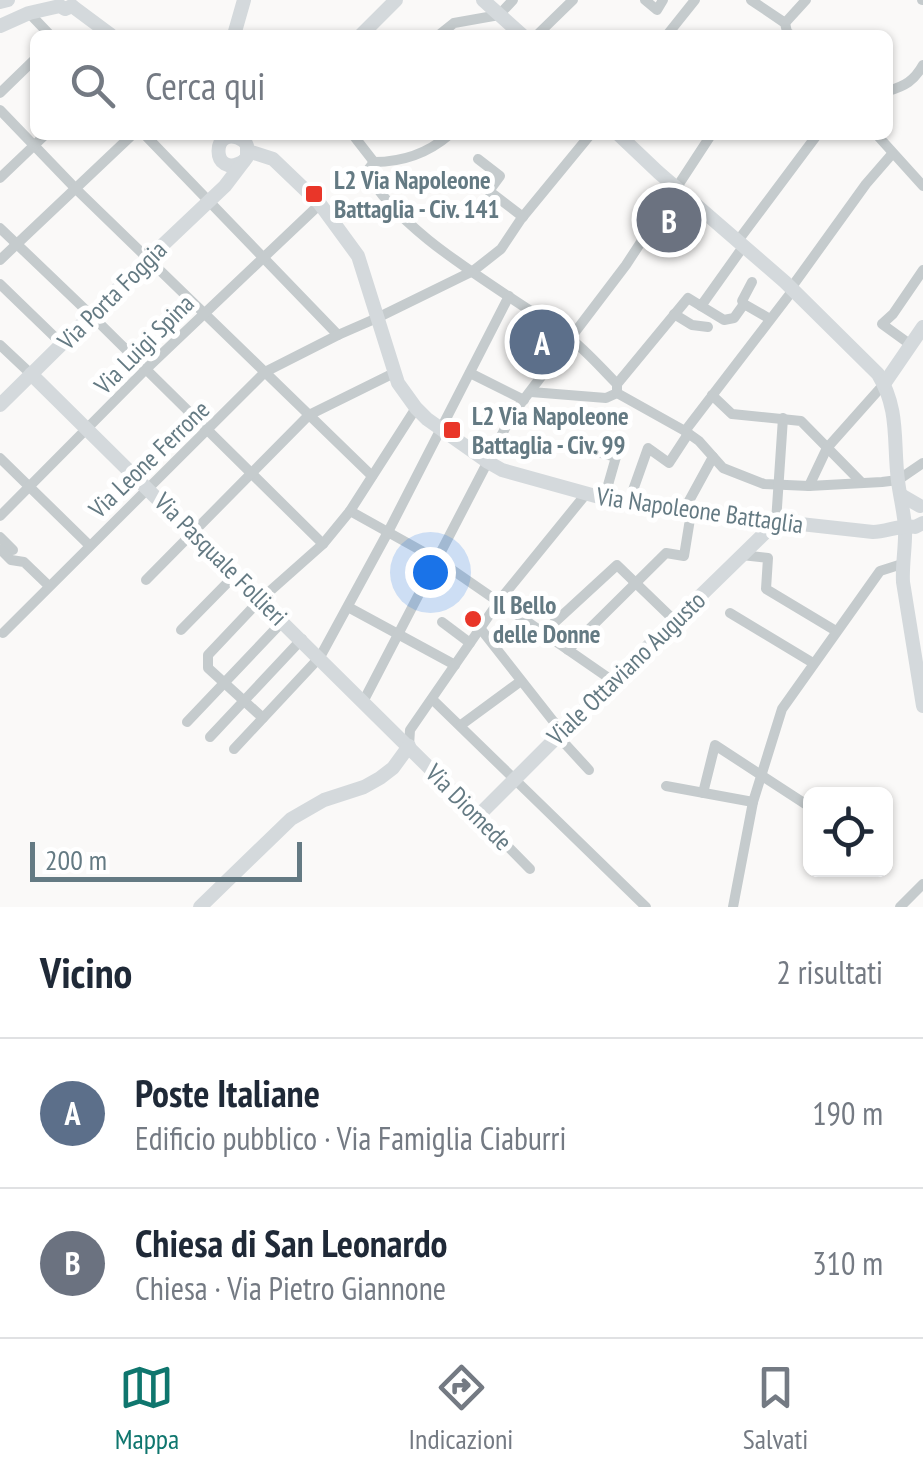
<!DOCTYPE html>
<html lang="it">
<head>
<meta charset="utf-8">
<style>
	:root { --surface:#fff; --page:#f2f2f3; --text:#1f2937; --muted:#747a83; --line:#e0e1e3; --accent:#0f766e }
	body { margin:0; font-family:"PT Sans Narrow",sans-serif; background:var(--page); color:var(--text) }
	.controls { position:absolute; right:30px; bottom:30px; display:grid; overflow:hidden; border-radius:15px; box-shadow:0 2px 8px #0004 }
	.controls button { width:90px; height:90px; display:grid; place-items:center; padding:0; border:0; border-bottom:2px solid var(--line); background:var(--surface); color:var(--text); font:50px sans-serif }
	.scale { position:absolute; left:30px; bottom:25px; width:272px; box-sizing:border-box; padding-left:10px; border:5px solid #647a83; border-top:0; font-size:28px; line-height:35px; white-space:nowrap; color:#647a83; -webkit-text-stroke:8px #fff; paint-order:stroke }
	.you { position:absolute; left:430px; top:572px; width:35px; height:35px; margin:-25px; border:8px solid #fff; border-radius:50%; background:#1a73e8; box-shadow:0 0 0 15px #1a73e833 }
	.badge { display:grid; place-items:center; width:65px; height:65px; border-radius:50%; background:var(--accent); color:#fff; font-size:32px; font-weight:700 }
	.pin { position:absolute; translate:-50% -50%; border:5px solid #fff; box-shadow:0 2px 10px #0006 }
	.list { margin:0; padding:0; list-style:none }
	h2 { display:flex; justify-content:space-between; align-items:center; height:130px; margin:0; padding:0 40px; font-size:42px }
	h2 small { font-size:32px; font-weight:400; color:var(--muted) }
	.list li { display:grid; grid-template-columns:65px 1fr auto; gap:30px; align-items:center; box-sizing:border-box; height:150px; padding:0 40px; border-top:2px solid var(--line) }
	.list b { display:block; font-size:38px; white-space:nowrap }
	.list p { margin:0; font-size:32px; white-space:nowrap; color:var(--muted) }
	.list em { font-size:32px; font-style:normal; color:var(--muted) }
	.icon { flex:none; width:55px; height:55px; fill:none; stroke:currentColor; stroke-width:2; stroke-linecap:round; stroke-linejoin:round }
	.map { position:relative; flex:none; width:923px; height:907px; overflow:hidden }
	.search { position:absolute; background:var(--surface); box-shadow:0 2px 8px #0004; left:30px; right:30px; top:30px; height:110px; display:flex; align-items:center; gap:25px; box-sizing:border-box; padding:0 35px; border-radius:15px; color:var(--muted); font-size:38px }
	.sheet { height:430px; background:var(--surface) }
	nav { display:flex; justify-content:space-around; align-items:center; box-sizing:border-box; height:140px; border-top:2px solid var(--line); background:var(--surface); font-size:28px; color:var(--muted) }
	nav a { display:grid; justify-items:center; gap:5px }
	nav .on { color:var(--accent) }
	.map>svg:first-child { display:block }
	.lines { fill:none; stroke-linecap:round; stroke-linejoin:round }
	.street { stroke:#c5cbcd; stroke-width:10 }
	.secondary { stroke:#d4d9dc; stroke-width:14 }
	.poi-dot { fill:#e93629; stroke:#fff; stroke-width:4 }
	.labels { text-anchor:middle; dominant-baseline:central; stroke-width:10; stroke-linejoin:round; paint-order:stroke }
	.poi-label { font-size:25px; font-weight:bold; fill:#647a83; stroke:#fff; text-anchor:start }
	.street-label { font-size:25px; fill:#647a83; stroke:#fff }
</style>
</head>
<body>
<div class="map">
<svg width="923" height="907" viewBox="0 0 923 907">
	<rect width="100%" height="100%" fill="#faf9f8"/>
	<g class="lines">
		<g class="street">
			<path d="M645,0L657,10L663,0"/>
			<path d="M751,0L785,23L787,32L791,35"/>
			<path d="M922,0H923"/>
			<path d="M29,13L50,35"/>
			<path d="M785,23L806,0"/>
			<path d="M439,35L454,23L499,15L513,0"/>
			<path d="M537,35L573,0"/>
			<path d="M667,35L695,0"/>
			<path d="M888,91C905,86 914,81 923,65"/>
			<path d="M0,93L35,59"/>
			<path d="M0,110L76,189L372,476"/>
			<path d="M145,135L338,335L377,318L473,271L501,249L521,219L590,135"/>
			<path d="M353,135L374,162"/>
			<path d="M877,135L923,186"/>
			<path d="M478,159L500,176L489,191L523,217"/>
			<path d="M374,162L367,171C398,235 509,293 567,336C585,349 601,368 617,384V393"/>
			<path d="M374,162C402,162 428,153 449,135"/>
			<path d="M0,178L45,135"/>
			<path d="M0,228L91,315L323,544"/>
			<path d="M737,242L817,135"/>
			<path d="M0,260L132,135"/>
			<path d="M0,284L62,344"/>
			<path d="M791,288L866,184L892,154"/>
			<path d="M744,304L742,301L752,282"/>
			<path d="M701,306L724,320L734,318L744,304L770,319"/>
			<path d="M674,314L692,325L708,327"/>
			<path d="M0,345L31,374"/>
			<path d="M911,345L882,324L893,314L923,270"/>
			<path d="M470,373L524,400"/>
			<path d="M617,384L688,298L701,306L743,247"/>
			<path d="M531,392L606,398L617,393"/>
			<path d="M617,393L685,431L699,441L723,468L764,484L809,486L882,482L898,480L923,463"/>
			<path d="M712,395L732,414L801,421L861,482"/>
			<path d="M685,431L793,290"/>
			<path d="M589,450L616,457L604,499"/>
			<path d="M0,458L89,545"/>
			<path d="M809,486L827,448L884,384"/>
			<path d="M632,493L648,448L669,463L688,434"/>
			<path d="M350,511L438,560L613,681"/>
			<path d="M683,512L713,457"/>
			<path d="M0,516L146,369L320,204"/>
			<path d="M776,522L783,418"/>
			<path d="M0,537L13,550"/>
			<path d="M0,549L11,560L24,562L49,586"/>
			<path d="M742,555L768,558L766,589L836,631"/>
			<path d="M146,580L309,415L394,373"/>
			<path d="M348,607L455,665"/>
			<path d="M730,613L813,663"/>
			<path d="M442,622L470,643"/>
			<path d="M480,628L561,731"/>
			<path d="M181,630L236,574"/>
			<path d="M3,633L265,372L338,335"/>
			<path d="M543,633L617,565L674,620"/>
			<path d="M568,650L666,553L684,556L691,513"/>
			<path d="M432,699L646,907"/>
			<path d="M364,700L512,415L626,265L711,135"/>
			<path d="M263,718L208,668V655L261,599L323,544L350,511L416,408"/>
			<path d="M187,722L283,621"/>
			<path d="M461,725L521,681"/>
			<path d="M557,735L589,770"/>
			<path d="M210,737L302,639"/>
			<path d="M409,746L410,730L499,601L586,494"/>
			<path d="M234,749L320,657L388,532L509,296"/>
			<path d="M666,786L753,802"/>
			<path d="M703,793L715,745L810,807"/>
			<path d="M478,816L530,869"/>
			<path d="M733,907L753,802L782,709L880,571L902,564"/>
			<path d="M900,907L923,884"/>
		</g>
		<g class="secondary">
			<path d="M483,0L522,35"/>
			<path d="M0,2L8,0"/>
			<path d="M72,6L111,35"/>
			<path d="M0,26L29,13L60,6L65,9L72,6"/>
			<path d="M234,35L244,0"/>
			<path d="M361,35L396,0"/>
			<path d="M619,135L658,172L785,282L878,374C900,410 893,442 898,481C900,497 904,512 905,527C906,545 902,563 903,582L923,706"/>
			<path d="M244,141C210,120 210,182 244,161"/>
			<path d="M248,151L273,159L320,204L358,256L398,383L416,408L427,419L488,462L502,470L628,505L873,532C887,532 901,524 915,527L923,523"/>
			<path d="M31,374L478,816L613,681L776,522"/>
			<path d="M884,384L923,327"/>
			<path d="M0,405L148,259L225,186L247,157V146L242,135"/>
			<path d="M901,495L920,506"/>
			<path d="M200,907L291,819L324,800L364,787L380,778L393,768L409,746"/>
		</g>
	</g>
	<g class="poi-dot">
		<rect x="304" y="184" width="20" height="20" rx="5"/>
		<rect x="442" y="420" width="20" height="20" rx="5"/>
		<circle cx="473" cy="619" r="10"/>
	</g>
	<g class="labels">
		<g class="poi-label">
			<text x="334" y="180">L2 Via Napoleone<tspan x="334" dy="29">Battaglia - Civ. 141</tspan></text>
			<text x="472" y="416">L2 Via Napoleone<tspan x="472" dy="29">Battaglia - Civ. 99</tspan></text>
			<text x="493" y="605">Il Bello<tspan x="493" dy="29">delle Donne</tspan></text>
		</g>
		<g class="street-label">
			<text transform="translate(112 295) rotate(-45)">Via Porta Foggia</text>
			<text transform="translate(144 344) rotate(-45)">Via Luigi Spina</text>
			<text transform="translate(149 459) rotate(-44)">Via Leone Ferrone</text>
			<text transform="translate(700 510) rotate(8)">Via Napoleone Battaglia</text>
			<text transform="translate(221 559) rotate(45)">Via Pasquale Follieri</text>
			<text transform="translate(626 668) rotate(-44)">Viale Ottaviano Augusto</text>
			<text transform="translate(469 807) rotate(45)">Via Diomede</text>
		</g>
	</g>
</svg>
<div class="controls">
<button><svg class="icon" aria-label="locate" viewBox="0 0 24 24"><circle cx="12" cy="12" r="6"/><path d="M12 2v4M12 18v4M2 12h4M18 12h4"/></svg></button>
</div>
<div class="scale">200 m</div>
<div class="you"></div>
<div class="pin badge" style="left:542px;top:342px;background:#5c6f8a">A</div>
<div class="pin badge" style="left:669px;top:220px;background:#6b7280">B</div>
<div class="search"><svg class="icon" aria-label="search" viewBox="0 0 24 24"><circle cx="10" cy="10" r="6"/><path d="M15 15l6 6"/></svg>Cerca qui</div>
</div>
<section class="sheet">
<h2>Vicino<small>2 risultati</small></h2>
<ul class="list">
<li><span class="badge" style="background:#5c6f8a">A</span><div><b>Poste Italiane</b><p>Edificio pubblico · Via Famiglia Ciaburri</p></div><em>190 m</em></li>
<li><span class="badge" style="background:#6b7280">B</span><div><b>Chiesa di San Leonardo</b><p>Chiesa · Via Pietro Giannone</p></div><em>310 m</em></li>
</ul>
</section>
<nav>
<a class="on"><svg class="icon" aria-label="map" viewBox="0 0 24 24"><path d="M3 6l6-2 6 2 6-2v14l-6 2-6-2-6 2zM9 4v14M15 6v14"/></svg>Mappa</a>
<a><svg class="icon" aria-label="directions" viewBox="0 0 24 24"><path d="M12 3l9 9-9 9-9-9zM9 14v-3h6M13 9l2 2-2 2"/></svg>Indicazioni</a>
<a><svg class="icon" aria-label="saved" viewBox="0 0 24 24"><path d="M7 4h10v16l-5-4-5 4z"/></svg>Salvati</a>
</nav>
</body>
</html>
